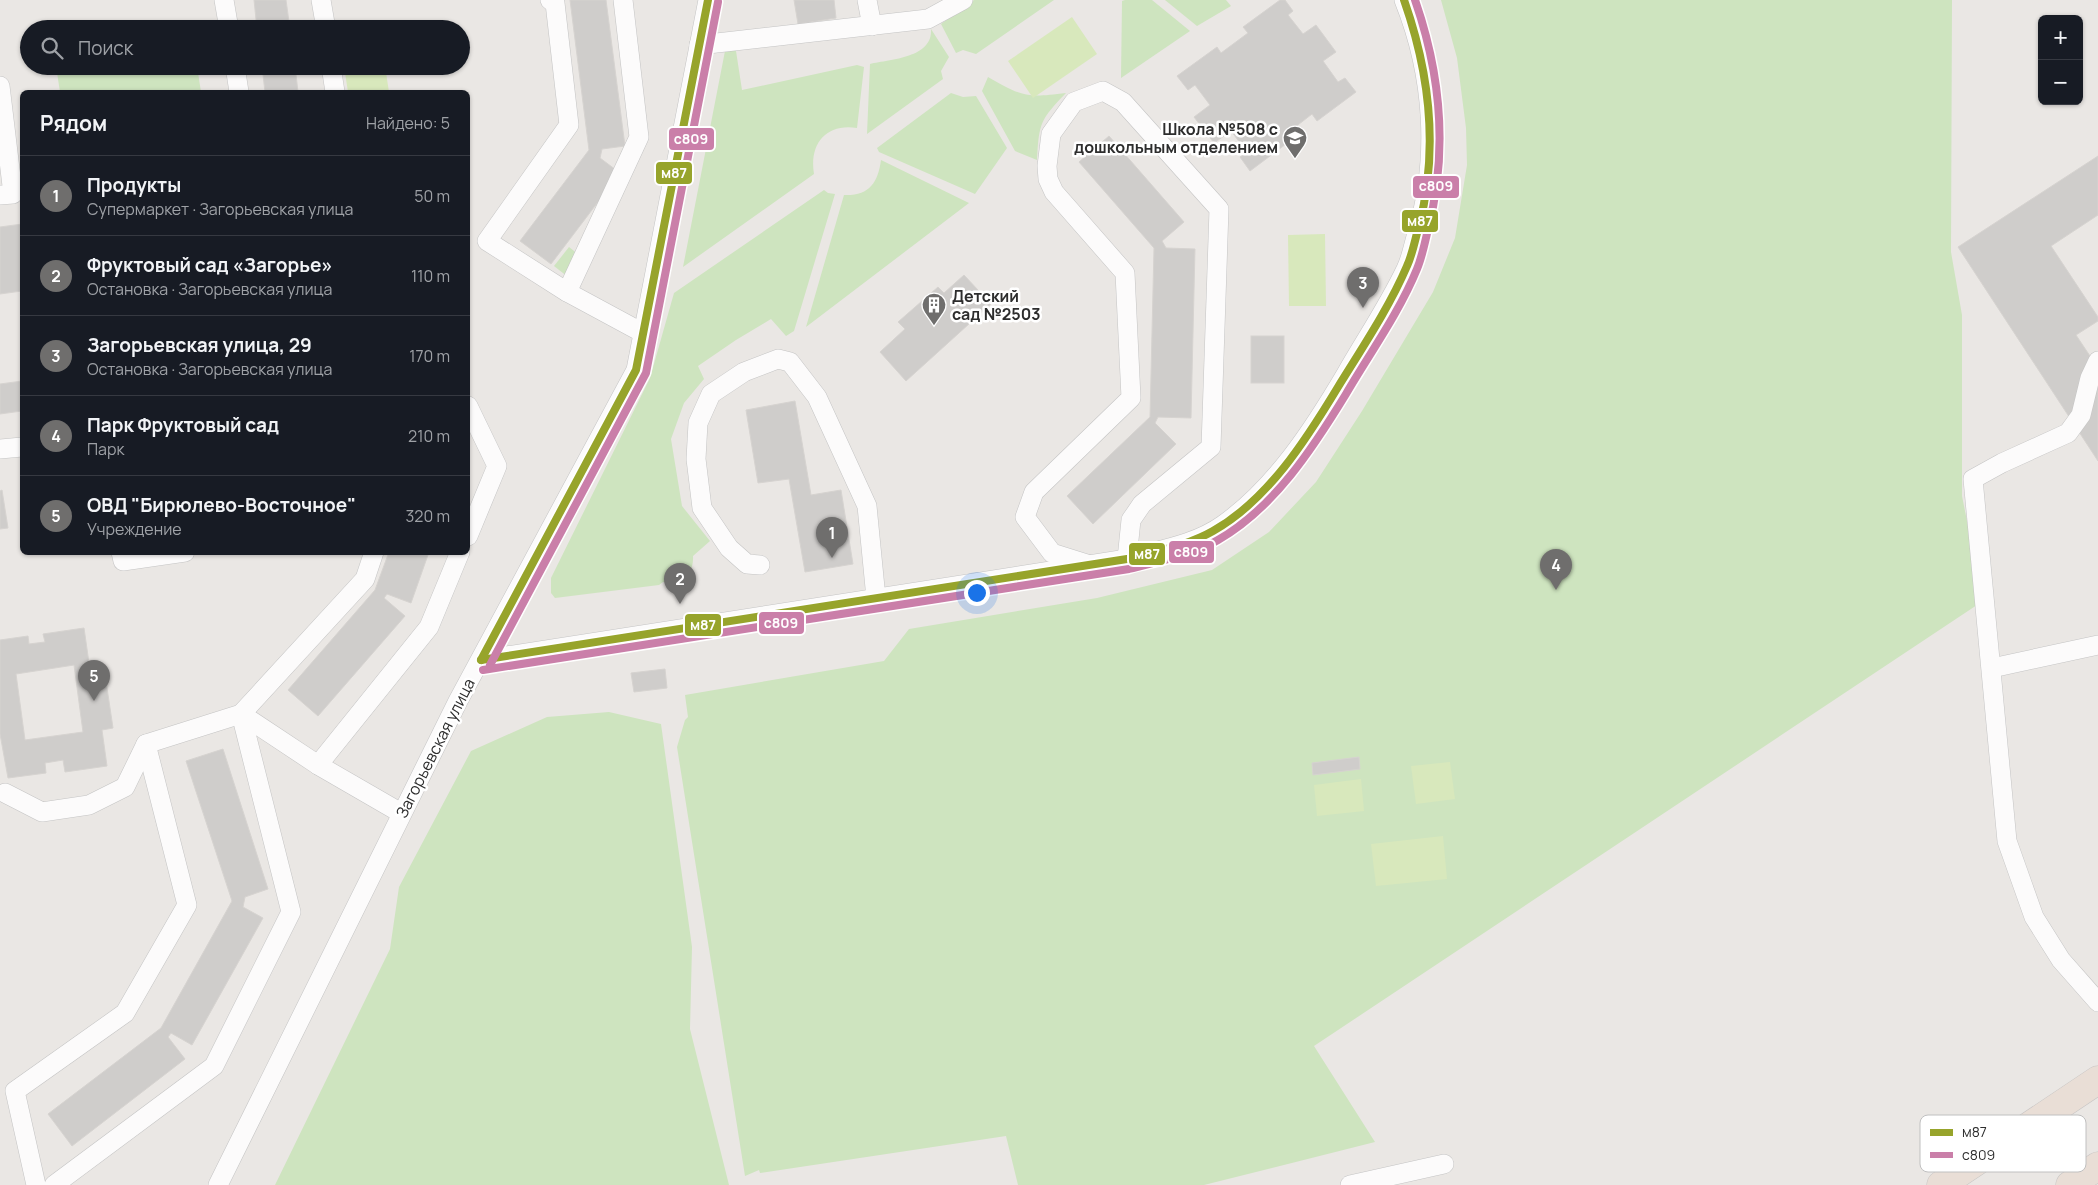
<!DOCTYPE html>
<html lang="ru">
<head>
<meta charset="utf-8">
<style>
	:root { --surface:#171b24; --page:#242831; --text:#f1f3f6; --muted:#9ea1a6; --line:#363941; --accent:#6f6e6d }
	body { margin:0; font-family:Manrope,sans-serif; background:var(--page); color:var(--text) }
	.controls { position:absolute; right:15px; top:15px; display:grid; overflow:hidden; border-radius:8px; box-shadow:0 1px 4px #0004 }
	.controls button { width:45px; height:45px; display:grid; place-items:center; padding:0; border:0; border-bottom:1px solid var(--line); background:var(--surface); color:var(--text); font:25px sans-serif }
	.you { position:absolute; left:976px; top:592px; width:18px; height:18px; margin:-12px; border:4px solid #fff; border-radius:50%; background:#1a73e8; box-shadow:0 0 0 8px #1a73e833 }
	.badge { display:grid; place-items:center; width:32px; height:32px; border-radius:50%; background:var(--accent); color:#fff; font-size:16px; font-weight:700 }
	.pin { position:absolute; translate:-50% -41px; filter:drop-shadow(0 1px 2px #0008) }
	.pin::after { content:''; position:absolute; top:26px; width:18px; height:15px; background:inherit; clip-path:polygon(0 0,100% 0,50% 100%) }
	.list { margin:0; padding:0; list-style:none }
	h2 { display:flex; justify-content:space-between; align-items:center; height:65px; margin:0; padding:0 20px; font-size:21px }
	h2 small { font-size:16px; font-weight:400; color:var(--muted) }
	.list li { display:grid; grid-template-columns:32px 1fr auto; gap:15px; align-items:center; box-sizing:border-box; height:80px; padding:0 20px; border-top:1px solid var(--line) }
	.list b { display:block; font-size:19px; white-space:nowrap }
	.list p { margin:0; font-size:16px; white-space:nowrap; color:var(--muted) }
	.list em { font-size:16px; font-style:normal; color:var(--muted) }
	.icon { flex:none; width:28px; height:28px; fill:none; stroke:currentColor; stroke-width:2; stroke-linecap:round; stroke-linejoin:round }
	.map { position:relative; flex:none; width:2098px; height:1185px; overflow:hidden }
	.search { position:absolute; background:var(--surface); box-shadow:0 1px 4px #0004; left:20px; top:20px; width:450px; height:55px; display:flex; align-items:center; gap:12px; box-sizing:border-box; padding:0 18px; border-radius:28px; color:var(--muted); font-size:19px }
	.panel { position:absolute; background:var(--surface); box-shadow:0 1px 4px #0004; left:20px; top:90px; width:450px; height:465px; border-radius:8px }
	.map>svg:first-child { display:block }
	.green { fill:#cee4bf }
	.pitch { fill:#d8e8bc }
	.building { fill:#cfcdcb; stroke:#d6d3d0; fill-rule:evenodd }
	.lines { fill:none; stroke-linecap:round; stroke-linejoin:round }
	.minor-casing { stroke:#c4c4c4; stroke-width:20 }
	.highway-casing { stroke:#c6c4c3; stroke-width:29 }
	.minor { stroke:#fcfbfb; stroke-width:19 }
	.highway { stroke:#e9ded6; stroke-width:28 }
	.bus-1-casing { stroke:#fff; stroke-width:11 }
	.bus-2-casing { stroke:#fff; stroke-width:11 }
	.bus-1 { stroke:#97a42b; stroke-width:8 }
	.bus-2 { stroke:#ca7fa9; stroke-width:8 }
	.labels { text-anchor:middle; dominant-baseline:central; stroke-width:5; stroke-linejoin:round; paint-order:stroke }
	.poi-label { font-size:16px; font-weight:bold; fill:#2d2d2d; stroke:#fff; text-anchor:end }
	.street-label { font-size:16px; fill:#2d2d2d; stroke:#fff }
	.key { fill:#fff; stroke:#c0c0c0; stroke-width:1 }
	.key-label { font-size:14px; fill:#2d2d2d }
	.line-badge { stroke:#fff; stroke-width:2 }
	.badge-label { font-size:14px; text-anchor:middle; font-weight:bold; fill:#fff }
</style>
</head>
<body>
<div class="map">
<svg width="2098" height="1185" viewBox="0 0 2098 1185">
	<rect width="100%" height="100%" fill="#eae7e4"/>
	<g class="green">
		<path d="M974,0H1054L976,54L963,50L956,53L941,24Z"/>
		<path d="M1125,0H1152L1190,31L1121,78L1122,1Z"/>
		<path d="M1165,0H1226L1231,6L1197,26Z"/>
		<path d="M1441,0H1952L1951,252L1962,315V496L1983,601L1314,1046L1375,1142L1204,1185H1018L1006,1136L760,1173L759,1170L745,1176L677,747L685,720L688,717L685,695L884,661L909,629L1097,598L1212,570L1269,532L1316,482L1362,411L1433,292L1455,238L1467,165L1466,128L1457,58Z"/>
		<path d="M931,29L949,57L941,71L943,79L867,134L870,64C891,59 933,58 931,29Z"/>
		<path d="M725,51H736L742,90L857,65L864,67L857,128C826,123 809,144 814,174L683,267Z"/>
		<path d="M56,66H197L201,92H60Z"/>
		<path d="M988,77C1023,97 1026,98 1066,93C1040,120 1039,123 1037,160L1015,151L982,91Z"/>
		<path d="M951,93L963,97L976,96L1007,148L975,194L879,152L877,148Z"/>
		<path d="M881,160L969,203L806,327L844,195C869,196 878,183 881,160Z"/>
		<path d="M824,190L828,193L835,194L794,331L786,336L771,319L736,340L698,366L704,379L684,403L671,439L682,506L710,541L693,556C694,575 681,585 663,582L659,585L555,598L551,593V578L650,378L674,293Z"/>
		<path d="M569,247L583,258L568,277L554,266Z"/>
		<path d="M609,712L661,724L692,947L690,1029L729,1185H275L390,949L399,887L471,751L547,717Z"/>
	</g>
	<g class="pitch">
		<path d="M1072,17L1097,54L1033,98L1008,61Z"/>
		<path d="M344,66H385L389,92H348Z"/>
		<path d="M1325,234L1326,306H1289L1288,235Z"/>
		<path d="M1450,762L1455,799L1416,804L1411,766Z"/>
		<path d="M1361,779L1364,811L1317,816L1314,785Z"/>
		<path d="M1443,836L1447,879L1376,886L1371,844Z"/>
	</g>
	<g class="building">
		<path d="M254,0H286L290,29H257Z"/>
		<path d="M570,0H606L625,146L602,149L600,158L620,173L551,264L520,241L589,150Z"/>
		<path d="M794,0H834L836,18L798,24Z"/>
		<path d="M1280,0H1285L1293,11L1288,15L1303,34L1316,25L1336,52L1323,61L1338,82L1345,78L1356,92L1317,121L1312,114L1285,135L1290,141L1250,171L1240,157L1247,152L1231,131L1214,143L1194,117L1210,105L1195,85L1188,90L1177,76L1217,47L1221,53L1248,33L1243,27Z"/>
		<path d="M262,66H295L298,92H265Z"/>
		<path d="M1109,136L1184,222L1162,241L1166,248L1195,249L1191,418L1158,417L1155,423L1176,444L1093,524L1067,496L1150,417L1154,248L1079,162Z"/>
		<path d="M2098,156V215L2051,246L2098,317V321L2076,335L2098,368V461L1958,247Z"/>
		<path d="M22,224V291L0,294V227Z"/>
		<path d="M964,275L991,304L906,381L880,352L905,329L898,322L938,287L944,293Z"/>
		<rect x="1251" y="336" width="33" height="47"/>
		<path d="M22,381V411L0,414V384Z"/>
		<path d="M795,401L811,495L841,490L853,564L805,572L789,479L758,483L746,410Z"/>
		<path d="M2,490L8,528L0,529V491Z"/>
		<path d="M389,552H429L411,603L387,594L384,598L405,616L318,716L288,690L375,590Z"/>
		<path d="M84,628L90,670L104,668L113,728L102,730L107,766L65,772L63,760L45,763L46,773L8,778L0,734V640L28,636L29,644L45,642L43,634ZM74,665L83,732L25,740L16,674Z"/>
		<path d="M665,669L667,688L634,692L631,673Z"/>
		<path d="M223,749L268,889L245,897L243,907L263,918L192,1045L171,1033L168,1037L185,1059L72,1146L48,1114L161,1028L232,901L186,761Z"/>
		<path d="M1359,757L1360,769L1313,775L1312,763Z"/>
	</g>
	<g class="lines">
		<defs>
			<g id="minor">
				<path d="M224,0L229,29"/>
				<path d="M321,0L326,29"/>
				<path d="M550,0L555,3L569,125L487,241L567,292L643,333"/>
				<path d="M867,0L872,26"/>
				<path d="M699,45L928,19L963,0"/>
				<path d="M235,66L239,92"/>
				<path d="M331,66L335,92"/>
				<path d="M0,86L13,194L0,195"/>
				<path d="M567,292L639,137L623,0"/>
				<path d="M2098,361L2090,378L2081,415L2068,433L2002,463L1973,479L2007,841L2034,917L2061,960L2098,1002"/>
				<path d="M468,406L497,466L468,536"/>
				<path d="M0,449L22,447"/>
				<path d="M121,552L123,561L185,552"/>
				<path d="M1087,564L1052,553L1025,517L1034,492L1131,398L1125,273L1054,192L1048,179L1047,166L1051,134L1074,102L1103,91L1123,102L1219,209L1211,447L1142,504L1131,520L1127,559"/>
				<path d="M760,565L747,564L729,548L702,508L696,459L698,423L711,394L744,372L778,359L790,362L817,397L867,506L876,598"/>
				<path d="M481,660L1127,559C1159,550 1195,545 1223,525C1276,487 1313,430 1346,374C1366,339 1389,305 1406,269C1411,259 1413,247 1416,237C1440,159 1434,75 1404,0"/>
				<path d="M1992,668L2098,645"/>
				<path d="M318,765L429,627L460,552"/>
				<path d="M5,793L42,812L89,805L125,787L146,744L241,714L318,765L401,813"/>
				<path d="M36,1185L15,1091L125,1013L187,905L146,744"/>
				<path d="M54,1185L214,1066L291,912L241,714L365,579L374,552"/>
				<path d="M218,1185L458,701L636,370L708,0"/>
				<path d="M1350,1185L1444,1164"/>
			</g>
			<g id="highway">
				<path d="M1941,1185L2098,1080"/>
				<path d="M2070,1185L2098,1166"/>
			</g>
		</defs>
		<use href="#minor" class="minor-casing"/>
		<use href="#highway" class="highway-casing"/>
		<use href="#minor" class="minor"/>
		<use href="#highway" class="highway"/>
		<defs>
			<g id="bus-1">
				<path d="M481,660L1127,559C1156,551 1187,546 1213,531C1268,500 1306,440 1338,387C1362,348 1389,308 1407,266C1413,253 1415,239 1419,226C1439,149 1430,74 1404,0"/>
				<path d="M481,660L636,370L708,0"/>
			</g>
			<g id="bus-2">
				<path d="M490,665L646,373L718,2"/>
				<path d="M483,670L1129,569C1158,561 1191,556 1218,540C1274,508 1313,448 1346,394C1370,353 1399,313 1417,269C1422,257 1425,243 1428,229C1448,152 1441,75 1415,0"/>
			</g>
		</defs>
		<use href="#bus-1" class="bus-1-casing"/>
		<use href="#bus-2" class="bus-2-casing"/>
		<use href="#bus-1" class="bus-1"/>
		<use href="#bus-2" class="bus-2"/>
	</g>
	<defs>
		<symbol id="school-pin" viewBox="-11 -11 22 30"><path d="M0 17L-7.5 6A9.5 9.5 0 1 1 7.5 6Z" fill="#6f6e6d" stroke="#fff"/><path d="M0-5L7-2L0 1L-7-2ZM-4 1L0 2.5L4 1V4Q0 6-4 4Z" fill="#fff"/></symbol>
		<symbol id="building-pin" viewBox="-11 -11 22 30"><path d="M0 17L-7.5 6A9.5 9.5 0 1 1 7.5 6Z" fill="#6f6e6d" stroke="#fff"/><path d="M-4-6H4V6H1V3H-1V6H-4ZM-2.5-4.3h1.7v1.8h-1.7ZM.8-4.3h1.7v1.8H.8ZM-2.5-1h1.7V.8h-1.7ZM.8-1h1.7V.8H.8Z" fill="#fff"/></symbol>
	</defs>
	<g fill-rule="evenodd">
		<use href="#school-pin" x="1281" y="124" width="28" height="38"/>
		<use href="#building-pin" x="920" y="291" width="28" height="38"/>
	</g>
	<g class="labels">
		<g class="poi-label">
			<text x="1278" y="129">Школа №508 с<tspan x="1278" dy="18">дошкольным отделением</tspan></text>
			<text x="952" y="296" text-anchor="start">Детский<tspan x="952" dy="18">сад №2503</tspan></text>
		</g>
		<g class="street-label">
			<text transform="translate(435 748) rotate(-63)">Загорьевская улица</text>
		</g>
	</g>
	<rect x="1920" y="1115" width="166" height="57" rx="8" class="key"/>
	<rect x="1930" y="1129" width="23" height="7" fill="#97a42b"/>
	<rect x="1930" y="1152" width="23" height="6" fill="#ca7fa9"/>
	<g class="key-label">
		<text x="1962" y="1137">м87</text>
		<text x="1962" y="1160">с809</text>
	</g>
	<g class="line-badge">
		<rect x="668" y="127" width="47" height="24" rx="5" fill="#ca7fa9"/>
		<rect x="655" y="161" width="38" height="24" rx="5" fill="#97a42b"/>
		<rect x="1412" y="175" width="48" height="24" rx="5" fill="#ca7fa9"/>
		<rect x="1401" y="209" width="38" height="24" rx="5" fill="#97a42b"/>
		<rect x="1168" y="540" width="47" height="24" rx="5" fill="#ca7fa9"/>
		<rect x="1128" y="542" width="38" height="24" rx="5" fill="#97a42b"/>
		<rect x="758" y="611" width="47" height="24" rx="5" fill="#ca7fa9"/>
		<rect x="684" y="613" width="38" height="24" rx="5" fill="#97a42b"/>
	</g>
	<g class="badge-label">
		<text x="691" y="144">с809</text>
		<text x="674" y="178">м87</text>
		<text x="1436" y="191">с809</text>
		<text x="1420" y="226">м87</text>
		<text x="1191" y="557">с809</text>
		<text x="1147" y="559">м87</text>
		<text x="781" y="628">с809</text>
		<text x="703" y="630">м87</text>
	</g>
</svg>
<div class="controls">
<button>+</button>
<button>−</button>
</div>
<div class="you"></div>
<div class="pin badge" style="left:832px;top:558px">1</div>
<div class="pin badge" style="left:680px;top:604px">2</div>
<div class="pin badge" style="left:1363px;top:308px">3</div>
<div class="pin badge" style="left:1556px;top:590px">4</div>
<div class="pin badge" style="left:94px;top:701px">5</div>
<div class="search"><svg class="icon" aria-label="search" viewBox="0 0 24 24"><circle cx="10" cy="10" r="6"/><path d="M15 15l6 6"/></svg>Поиск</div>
<section class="panel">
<h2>Рядом<small>Найдено: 5</small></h2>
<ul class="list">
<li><span class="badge">1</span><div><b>Продукты</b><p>Супермаркет · Загорьевская улица</p></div><em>50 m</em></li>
<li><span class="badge">2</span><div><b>Фруктовый сад «Загорье»</b><p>Остановка · Загорьевская улица</p></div><em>110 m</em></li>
<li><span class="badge">3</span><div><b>Загорьевская улица, 29</b><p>Остановка · Загорьевская улица</p></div><em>170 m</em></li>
<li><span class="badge">4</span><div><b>Парк Фруктовый сад</b><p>Парк</p></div><em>210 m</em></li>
<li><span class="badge">5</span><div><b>ОВД &quot;Бирюлево-Восточное&quot;</b><p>Учреждение</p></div><em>320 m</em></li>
</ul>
</section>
</div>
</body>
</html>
